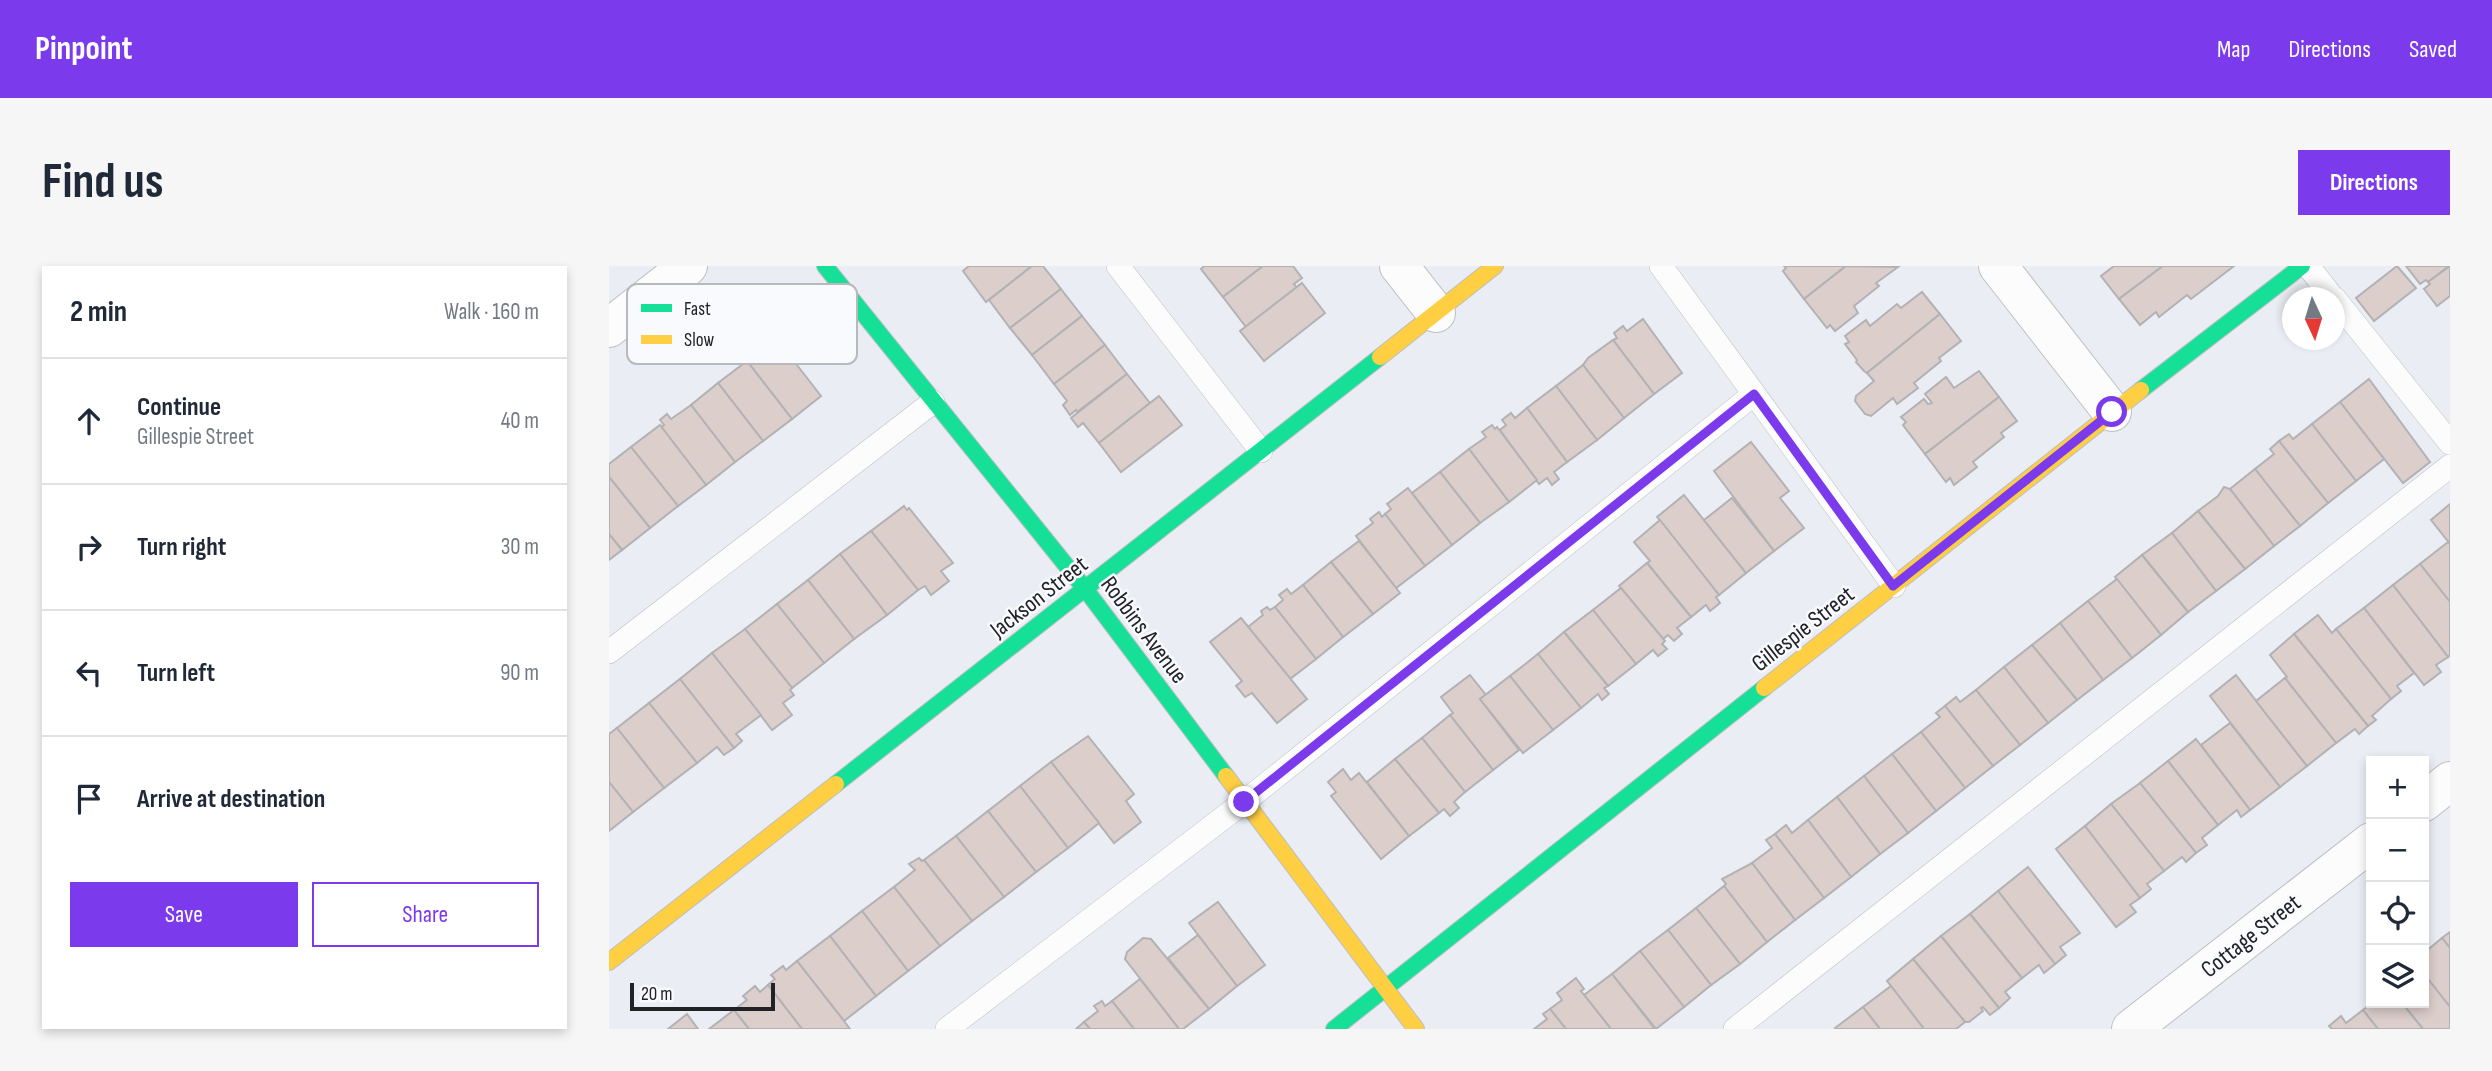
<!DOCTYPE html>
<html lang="en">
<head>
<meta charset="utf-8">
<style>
	:root { --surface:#fff; --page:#f6f6f7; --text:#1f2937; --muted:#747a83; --line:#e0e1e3; --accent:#7c3aed }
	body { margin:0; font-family:"Sofia Sans Condensed",sans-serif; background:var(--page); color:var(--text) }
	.controls { position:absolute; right:21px; bottom:21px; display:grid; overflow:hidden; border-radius:0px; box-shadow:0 4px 10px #0003 }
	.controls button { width:63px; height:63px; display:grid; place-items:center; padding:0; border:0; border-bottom:2px solid var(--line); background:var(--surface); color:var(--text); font:35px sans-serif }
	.compass { position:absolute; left:1673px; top:21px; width:63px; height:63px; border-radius:50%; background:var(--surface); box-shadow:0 4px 10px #0003; rotate:176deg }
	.scale { position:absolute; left:21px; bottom:18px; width:145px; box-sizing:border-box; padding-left:7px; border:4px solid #202225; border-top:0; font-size:19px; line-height:24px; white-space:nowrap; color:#202225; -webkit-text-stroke:5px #f8fafe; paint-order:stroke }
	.stop { position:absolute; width:21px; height:21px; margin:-16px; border:5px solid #7c3aed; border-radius:50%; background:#fff }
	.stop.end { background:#7c3aed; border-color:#fff; box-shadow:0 2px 7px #0008 }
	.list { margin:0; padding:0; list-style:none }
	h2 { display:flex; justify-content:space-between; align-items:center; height:91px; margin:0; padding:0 28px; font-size:30px }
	h2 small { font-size:23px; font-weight:400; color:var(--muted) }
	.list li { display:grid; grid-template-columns:46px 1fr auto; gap:21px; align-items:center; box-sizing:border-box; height:126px; padding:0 28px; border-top:2px solid var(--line) }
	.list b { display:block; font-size:26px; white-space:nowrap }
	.list p { margin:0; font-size:23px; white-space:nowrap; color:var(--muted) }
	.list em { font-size:23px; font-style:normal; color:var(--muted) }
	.actions { display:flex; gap:14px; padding:21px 28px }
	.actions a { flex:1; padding:16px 0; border:2px solid var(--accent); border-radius:0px; text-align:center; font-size:24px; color:var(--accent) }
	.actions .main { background:var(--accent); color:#fff }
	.icon { flex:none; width:38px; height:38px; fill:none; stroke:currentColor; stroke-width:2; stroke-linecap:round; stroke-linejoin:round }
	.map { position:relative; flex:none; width:1841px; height:763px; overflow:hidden; border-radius:0px }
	header { display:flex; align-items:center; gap:42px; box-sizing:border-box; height:98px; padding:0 35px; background:var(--accent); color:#fff }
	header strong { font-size:33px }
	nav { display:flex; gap:38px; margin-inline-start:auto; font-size:24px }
	.intro { display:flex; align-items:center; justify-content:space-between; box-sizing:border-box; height:168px; padding:0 42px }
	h1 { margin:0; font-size:49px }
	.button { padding:18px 32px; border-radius:0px; background:var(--accent); color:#fff; font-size:24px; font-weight:700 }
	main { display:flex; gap:42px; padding:0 42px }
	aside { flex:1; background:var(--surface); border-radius:0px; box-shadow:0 4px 10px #0003 }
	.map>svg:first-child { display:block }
	.building { fill:#dccecb; stroke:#b2b2b4; stroke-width:2 }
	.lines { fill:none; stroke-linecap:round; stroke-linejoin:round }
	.lane-casing { stroke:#bcbfc2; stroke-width:24 }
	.street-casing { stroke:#bcbfc2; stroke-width:40 }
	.fast-casing { stroke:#bcbfc2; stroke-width:18 }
	.slow-casing { stroke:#bcbfc2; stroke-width:18 }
	.lane { stroke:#fcfcfd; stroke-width:23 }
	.street { stroke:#fcfcfd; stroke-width:38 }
	.fast { stroke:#16e098; stroke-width:16 }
	.slow { stroke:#ffcf43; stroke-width:16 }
	.route { stroke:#7c3aed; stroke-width:9 }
	.labels { text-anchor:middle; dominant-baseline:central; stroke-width:5; stroke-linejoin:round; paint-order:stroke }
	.street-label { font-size:24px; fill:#202225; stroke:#f8fafe }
	.key { fill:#f8fafe; stroke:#b7b9bd; stroke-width:2 }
	.key-label { font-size:19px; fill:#202225 }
</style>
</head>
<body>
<header>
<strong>Pinpoint</strong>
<nav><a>Map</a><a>Directions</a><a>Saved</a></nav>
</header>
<div class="intro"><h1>Find us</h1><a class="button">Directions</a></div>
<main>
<aside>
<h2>2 min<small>Walk · 160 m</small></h2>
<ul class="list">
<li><svg class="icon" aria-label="ahead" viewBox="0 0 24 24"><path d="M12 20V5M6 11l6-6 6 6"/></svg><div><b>Continue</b><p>Gillespie Street</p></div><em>40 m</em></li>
<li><svg class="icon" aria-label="right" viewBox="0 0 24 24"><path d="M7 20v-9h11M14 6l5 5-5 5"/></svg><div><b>Turn right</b></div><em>30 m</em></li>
<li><svg class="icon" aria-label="left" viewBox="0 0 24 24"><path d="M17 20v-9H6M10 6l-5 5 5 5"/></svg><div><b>Turn left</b></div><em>90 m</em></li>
<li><svg class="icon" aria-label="arrive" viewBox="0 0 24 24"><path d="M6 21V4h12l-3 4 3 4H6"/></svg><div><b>Arrive at destination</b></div></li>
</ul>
<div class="actions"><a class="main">Save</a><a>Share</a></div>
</aside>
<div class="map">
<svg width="1841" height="763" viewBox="0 0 1841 763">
	<rect width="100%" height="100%" fill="#eaeef4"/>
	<g class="building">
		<path d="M360,0H423L377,36L354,5Z"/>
		<path d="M423,0H434L452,23L401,62L380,34Z"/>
		<path d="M595,0H654L614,31L592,3Z"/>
		<path d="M654,0H684L693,12L685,18L688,22L637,61L614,31Z"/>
		<path d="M1175,0H1237L1195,33L1174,5L1177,2Z"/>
		<path d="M1237,0L1289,1L1267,17L1270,20L1245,40L1249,47L1226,65L1221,59L1218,62L1195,33Z"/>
		<path d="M1505,0H1554L1510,33L1492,10Z"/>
		<path d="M1554,0H1625L1582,33L1578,29L1550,51L1547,46L1531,59L1510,33Z"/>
		<path d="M1788,0L1807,22L1765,55L1747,32Z"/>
		<path d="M1797,0H1840L1819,16L1817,14L1811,18Z"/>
		<path d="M1841,0V30L1828,40L1815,23L1821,18L1819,16Z"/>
		<path d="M693,17L716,47L655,95L631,65Z"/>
		<path d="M452,23L473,50L423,89L401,62Z"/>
		<path d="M1313,26L1331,48L1258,107L1255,105L1247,96L1248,94L1236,78L1240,76L1236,70L1257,54L1261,60L1288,38L1292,42Z"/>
		<path d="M1331,48L1352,75L1330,92L1332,95L1305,117L1309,122L1288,138L1284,132L1262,150L1256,148L1246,135L1247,130L1265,115L1258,107Z"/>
		<path d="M473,50L496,79L445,118L423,89Z"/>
		<path d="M1034,53L1073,107L1045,128L1004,74L1008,72L1005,67L1014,60L1018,65Z"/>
		<path d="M167,72L212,130L183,153L138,95Z"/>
		<path d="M1004,74L1045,128L1015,152L974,99L979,92Z"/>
		<path d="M496,79L518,108L468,146L467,144L461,149L454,139L458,135L445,118Z"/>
		<path d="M138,95L183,153L154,175L109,117Z"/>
		<path d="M974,99L1015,152L988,174L947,120Z"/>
		<path d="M1370,105L1390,131L1316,188L1294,159L1297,156L1292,151L1315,133L1319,138L1323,137L1316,128L1337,111L1345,122Z"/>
		<path d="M518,108L541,137L490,177L474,157L469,161L462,152Z"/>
		<path d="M1760,113L1821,196L1794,217L1731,136Z"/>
		<path d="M109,117L154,175L126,196L82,139Z"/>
		<path d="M947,120L988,174L958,196L918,142Z"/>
		<path d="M550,130L573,159L512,206L490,177Z"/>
		<path d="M1390,131L1408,155L1392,167L1395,171L1364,196L1368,201L1345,219L1341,212L1337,216L1316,188Z"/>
		<path d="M1731,136L1775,193L1747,215L1703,158Z"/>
		<path d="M82,139L126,196L97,219L52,161L55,159L51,154L58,148L62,153Z"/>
		<path d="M918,142L958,196L945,206L950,213L943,219L938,212L930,218L891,164L897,159L893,154L902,147L906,152Z"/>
		<path d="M1703,158L1747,215L1719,237L1670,175L1680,168L1684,173Z"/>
		<path d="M51,159L97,219L69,240L22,181Z"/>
		<path d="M883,159L886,163L888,161L928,214L900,236L860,183L877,171L873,166Z"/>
		<path d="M1670,175L1719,237L1691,260L1646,203L1665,188L1661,183Z"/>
		<path d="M1142,176L1180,225L1171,232L1195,262L1165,285L1105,205Z"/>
		<path d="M22,181L69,240L41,262L0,211V198Z"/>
		<path d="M860,183L900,236L871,257L831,206Z"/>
		<path d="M1646,203L1691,260L1665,280L1621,223Z"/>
		<path d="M831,206L871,257L843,279L803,227Z"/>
		<path d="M0,211L41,262L13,284L0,268Z"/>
		<path d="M1615,221L1621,223L1665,280L1636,303L1589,245L1609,230Z"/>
		<path d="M799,222L843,279L816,300L776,248L782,243L778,238Z"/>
		<path d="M1075,229L1137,307L1110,329L1048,251Z"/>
		<path d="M1123,232L1165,285L1137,307L1095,254Z"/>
		<path d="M1841,238V278L1822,254Z"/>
		<path d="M295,240L298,244L300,242L344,297L332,305L340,315L322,329L316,320L309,324L262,265Z"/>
		<path d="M1589,245L1636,303L1607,325L1563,267Z"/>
		<path d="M770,246L773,251L776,248L816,300L787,322L747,270L764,257L761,253Z"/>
		<path d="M1051,254L1110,329L1107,331L1111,337L1101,345L1097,339L1082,351L1038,297L1041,295L1025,276Z"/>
		<path d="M262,265L309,324L278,349L231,288Z"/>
		<path d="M1563,267L1607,325L1579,346L1533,289Z"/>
		<path d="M0,268L13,284L0,294Z"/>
		<path d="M750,275L791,327L764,348L722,296Z"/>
		<path d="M1839,276L1841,278V336L1811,298Z"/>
		<path d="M231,288L278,349L245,373L199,314Z"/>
		<path d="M1533,289L1579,346L1552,369L1506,311Z"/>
		<path d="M722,296L764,348L734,371L694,319Z"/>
		<path d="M1038,297L1082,351L1068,362L1073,368L1065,375L1059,369L1054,373L1010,320Z"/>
		<path d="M1811,298L1841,336V389L1839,391L1784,319Z"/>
		<path d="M1508,313L1552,369L1523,392L1479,335Z"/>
		<path d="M199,314L245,373L215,397L168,338Z"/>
		<path d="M694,319L734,371L707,393L666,341L674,334L670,329L678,323L682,328Z"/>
		<path d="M1784,319L1839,391L1827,399L1832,406L1815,419L1755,342Z"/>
		<path d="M1012,322L1056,375L1053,378L1058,383L1049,390L1044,384L1027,398L984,344Z"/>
		<path d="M1479,335L1523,392L1494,414L1451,357Z"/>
		<path d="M168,338L215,397L183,422L136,363Z"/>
		<path d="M658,341L661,344L666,341L707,393L681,413L639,361L654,349L652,345Z"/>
		<path d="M1755,342L1805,407L1788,420L1792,425L1782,433L1727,363Z"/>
		<path d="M984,344L1027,398L999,420L955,366Z"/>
		<path d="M1709,349L1723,367L1727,363L1782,433L1763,450L1767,454L1759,460L1685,368Z"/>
		<path d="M632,352L698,433L668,457L643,427L636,431L627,420L633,415L601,376Z"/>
		<path d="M1451,357L1494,414L1468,434L1423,379Z"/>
		<path d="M136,363L183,422L181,424L185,429L174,437L183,449L163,464L103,387Z"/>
		<path d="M955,366L999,420L995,422L1000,428L993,434L989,428L972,442L929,388Z"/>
		<path d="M1685,368L1759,460L1750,468L1746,463L1727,477L1676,412L1678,411L1661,389Z"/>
		<path d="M1423,379L1468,434L1439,457L1395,401Z"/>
		<path d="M103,387L152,449L127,468L133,475L125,482L71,413Z"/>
		<path d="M929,388L972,442L944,464L901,410Z"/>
		<path d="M1395,401L1439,457L1411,479L1367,424Z"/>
		<path d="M861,409L877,429L871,433L910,484L884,504L841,449L844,447L832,431Z"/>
		<path d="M1627,409L1698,500L1671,521L1601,430Z"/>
		<path d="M901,410L944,464L914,487L871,433Z"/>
		<path d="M1676,412L1727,477L1698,500L1647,435Z"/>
		<path d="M71,413L125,482L115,489L108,481L88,497L40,437Z"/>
		<path d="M1367,424L1411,479L1384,500L1336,440L1347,431L1351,436Z"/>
		<path d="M40,437L88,497L55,522L8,462Z"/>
		<path d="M1336,440L1384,500L1356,522L1312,466L1331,451L1327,447Z"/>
		<path d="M841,449L884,504L856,526L813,472Z"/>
		<path d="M1621,457L1671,521L1641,544L1592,479Z"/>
		<path d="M8,462L55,522L24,546L0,516V468Z"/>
		<path d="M1312,466L1356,522L1327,545L1283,488Z"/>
		<path d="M479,470L525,528L517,535L532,556L505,577L442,496Z"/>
		<path d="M813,472L856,526L845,536L850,542L841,550L835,543L830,547L786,493Z"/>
		<path d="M1587,473L1641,544L1632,551L1628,544L1609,559L1559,495Z"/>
		<path d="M1283,488L1327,545L1299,567L1255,510Z"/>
		<path d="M786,493L830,547L800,570L758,516Z"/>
		<path d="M1559,495L1609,559L1593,572L1598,579L1587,587L1531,517Z"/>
		<path d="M442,496L490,557L459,582L411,520Z"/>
		<path d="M734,503L742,514L750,507L800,570L772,593L722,530L727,526L719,516Z"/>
		<path d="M1255,510L1299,567L1271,588L1228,531Z"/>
		<path d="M0,516L24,546L0,565Z"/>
		<path d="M1531,517L1587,587L1577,596L1573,591L1555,605L1502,538Z"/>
		<path d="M411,520L459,582L427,606L379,545Z"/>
		<path d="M1228,531L1271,588L1242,611L1199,554Z"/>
		<path d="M1502,538L1555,605L1538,618L1542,623L1531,632L1476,560Z"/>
		<path d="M379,545L427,606L395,631L347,570Z"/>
		<path d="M1199,554L1242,611L1215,632L1166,568L1177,559L1183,567Z"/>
		<path d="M1476,560L1531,632L1521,639L1527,646L1507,661L1447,583Z"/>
		<path d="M1166,568L1215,632L1186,654L1143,597L1163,582L1157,574Z"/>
		<path d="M347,570L395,631L363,655L315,594Z"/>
		<path d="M310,592L313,595L315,594L363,655L331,680L285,621L306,604L300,598Z"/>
		<path d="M1143,597L1186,654L1158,676L1115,620L1117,618L1113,613Z"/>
		<path d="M1419,601L1471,667L1451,681L1457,689L1446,698L1389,625Z"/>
		<path d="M1115,620L1158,676L1131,698L1087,642Z"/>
		<path d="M285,621L331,680L299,705L253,645Z"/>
		<path d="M1389,625L1446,698L1435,707L1430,699L1413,712L1361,648Z"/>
		<path d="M609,636L656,699L628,720L580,657Z"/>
		<path d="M1087,642L1131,698L1102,719L1059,664Z"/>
		<path d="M253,645L299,705L267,730L221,670Z"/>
		<path d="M1361,648L1413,712L1396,726L1401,732L1390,742L1332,670Z"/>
		<path d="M1059,664L1102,719L1075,741L1031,685Z"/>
		<path d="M1841,666V682L1833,672Z"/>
		<path d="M589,669L628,720L600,743L559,692Z"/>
		<path d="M221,670L267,730L235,755L188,695Z"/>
		<path d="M1332,670L1390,742L1381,749L1374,741L1372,742L1374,745L1360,756H1356L1304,693Z"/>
		<path d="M534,672L542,673L600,743L574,763H570L516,693L518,686Z"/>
		<path d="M1833,672L1841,682V741L1815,708V687Z"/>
		<path d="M1031,685L1075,741L1047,763L1003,708Z"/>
		<path d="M1304,693L1356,756L1347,763H1315L1278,715Z"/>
		<path d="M188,695L235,755L241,763H193L159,719L166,713L162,709L174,700L177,704Z"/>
		<path d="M1003,708L1046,763H1002L975,729Z"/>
		<path d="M1815,708L1841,741V763H1814L1793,737H1815Z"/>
		<path d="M967,712L975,723L972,725L1002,763H957L941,743L953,734L948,727Z"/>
		<path d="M531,713L570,763H525L503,735Z"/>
		<path d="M159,719L193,763H140L125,744L138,734L134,730L146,720L151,726Z"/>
		<path d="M1282,720L1315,763H1271L1254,741Z"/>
		<path d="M493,735L496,740L503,735L525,763H481L475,756L489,745L485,740Z"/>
		<path d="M1763,737H1793L1814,763H1769L1754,744Z"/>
		<path d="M1254,741L1271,763H1227L1226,762Z"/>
		<path d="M941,743L957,763H925L938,753L934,748Z"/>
		<path d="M125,744L140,763H100Z"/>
		<path d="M1754,744L1769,763H1723L1720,760L1732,750L1737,757Z"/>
		<path d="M78,748L89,763H59Z"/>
		<path d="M475,756L481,763H467Z"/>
	</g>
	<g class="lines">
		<defs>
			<g id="lane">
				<path d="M509,0L652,185"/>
				<path d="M1052,0L1285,320"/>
				<path d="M1699,0L1724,32"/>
				<path d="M1726,33L1841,177"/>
				<path d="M0,386L324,136"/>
				<path d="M338,763L635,536L1145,128"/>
				<path d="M1126,763L1841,200"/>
			</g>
			<g id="street">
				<path d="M790,0L827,47"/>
				<path d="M1389,0L1503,146"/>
				<path d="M0,62L79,0"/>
				<path d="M1815,536L1841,515"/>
				<path d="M1522,763L1762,576"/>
			</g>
			<g id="fast">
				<path d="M216,0L477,324L617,510"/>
				<path d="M1532,124L1693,0"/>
				<path d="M227,518L771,91"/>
				<path d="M725,763L1155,422"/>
			</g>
			<g id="slow">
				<path d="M771,91L886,0"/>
				<path d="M1155,422L1532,124"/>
				<path d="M617,510L807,763"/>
				<path d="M0,696L227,518"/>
			</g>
		</defs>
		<use href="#lane" class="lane-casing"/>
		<use href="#street" class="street-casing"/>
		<use href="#fast" class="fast-casing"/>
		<use href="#slow" class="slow-casing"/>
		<use href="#lane" class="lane"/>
		<use href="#street" class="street"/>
		<use href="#fast" class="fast"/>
		<use href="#slow" class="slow"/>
	</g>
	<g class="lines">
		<path class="route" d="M635,536L1145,128L1284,320L1503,146"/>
	</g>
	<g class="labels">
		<g class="street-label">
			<text transform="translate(430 331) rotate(-38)">Jackson Street</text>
			<text transform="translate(1194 363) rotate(-38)">Gillespie Street</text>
			<text transform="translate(535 364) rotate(53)">Robbins Avenue</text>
			<text transform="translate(1642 670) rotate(-38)">Cottage Street</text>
		</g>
	</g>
	<rect x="18" y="18" width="230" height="80" rx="10" class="key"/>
	<rect x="32" y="38" width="31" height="8" fill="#16e098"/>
	<rect x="32" y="69" width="31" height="9" fill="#ffcf43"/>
	<g class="key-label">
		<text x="75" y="49">Fast</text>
		<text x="75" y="80">Slow</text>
	</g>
</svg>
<div class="controls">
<button>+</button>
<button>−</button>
<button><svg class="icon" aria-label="locate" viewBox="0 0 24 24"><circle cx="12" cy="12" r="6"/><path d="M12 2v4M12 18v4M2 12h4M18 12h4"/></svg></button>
<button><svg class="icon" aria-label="layers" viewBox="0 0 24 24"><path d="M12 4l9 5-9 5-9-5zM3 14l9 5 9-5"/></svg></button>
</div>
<svg class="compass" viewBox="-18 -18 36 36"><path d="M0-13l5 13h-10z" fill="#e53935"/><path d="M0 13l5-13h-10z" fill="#747a83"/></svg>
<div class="scale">20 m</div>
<div class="stop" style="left:1503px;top:146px"></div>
<div class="stop end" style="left:635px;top:536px"></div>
</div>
</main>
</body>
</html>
